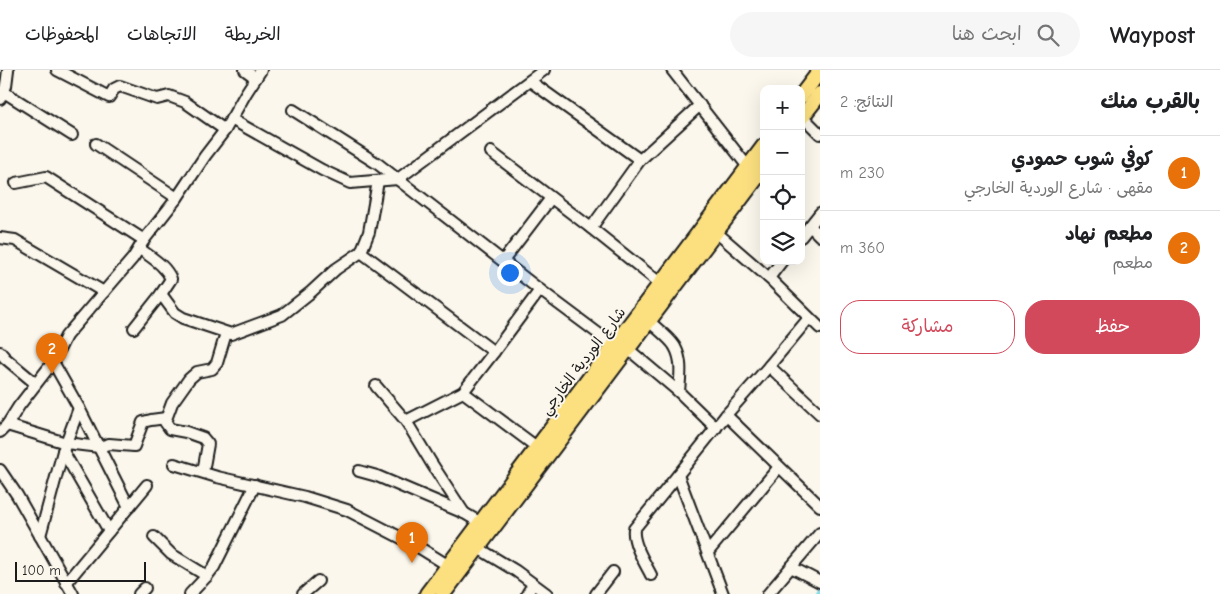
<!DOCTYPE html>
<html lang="ar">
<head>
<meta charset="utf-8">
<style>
	:root { --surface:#fff; --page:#f6f6f6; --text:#202124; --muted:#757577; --line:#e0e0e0; --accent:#d1495b }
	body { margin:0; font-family:"Comic Neue","Playpen Sans Arabic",sans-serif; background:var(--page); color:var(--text); direction:rtl }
	.controls { position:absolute; right:15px; top:15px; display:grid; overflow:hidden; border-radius:10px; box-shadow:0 5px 20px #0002 }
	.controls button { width:45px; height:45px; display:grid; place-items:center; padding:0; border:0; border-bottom:1px solid var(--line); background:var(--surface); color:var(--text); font:25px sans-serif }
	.scale { position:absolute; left:15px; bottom:12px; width:131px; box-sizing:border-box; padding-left:5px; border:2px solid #1c1c1c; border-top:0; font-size:14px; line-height:18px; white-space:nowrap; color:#1c1c1c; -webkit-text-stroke:4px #fbf7ec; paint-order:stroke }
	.you { position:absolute; left:509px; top:202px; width:18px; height:18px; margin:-12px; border:4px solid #fff; border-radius:50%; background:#1a73e8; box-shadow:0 0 0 8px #1a73e833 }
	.badge { display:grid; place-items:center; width:32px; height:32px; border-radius:50%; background:var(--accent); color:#fff; font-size:16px; font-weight:700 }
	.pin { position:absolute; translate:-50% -41px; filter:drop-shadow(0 1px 2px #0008) }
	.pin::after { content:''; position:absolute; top:26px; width:18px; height:15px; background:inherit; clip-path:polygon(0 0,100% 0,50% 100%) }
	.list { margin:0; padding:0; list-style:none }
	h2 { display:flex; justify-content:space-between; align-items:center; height:65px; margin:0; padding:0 20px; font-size:21px }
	h2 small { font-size:16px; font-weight:400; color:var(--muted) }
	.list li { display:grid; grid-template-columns:32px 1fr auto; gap:15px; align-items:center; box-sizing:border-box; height:75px; padding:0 20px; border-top:1px solid var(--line) }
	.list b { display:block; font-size:19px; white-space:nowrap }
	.list p { margin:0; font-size:16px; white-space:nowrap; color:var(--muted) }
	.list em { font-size:16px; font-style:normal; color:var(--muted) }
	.actions { display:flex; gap:10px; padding:15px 20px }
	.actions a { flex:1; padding:11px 0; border:1px solid var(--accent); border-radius:20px; text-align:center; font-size:18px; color:var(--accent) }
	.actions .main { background:var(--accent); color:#fff }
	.icon { flex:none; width:28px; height:28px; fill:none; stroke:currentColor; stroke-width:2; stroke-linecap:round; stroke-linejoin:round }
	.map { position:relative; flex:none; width:820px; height:524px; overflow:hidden; direction:ltr }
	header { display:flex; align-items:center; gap:30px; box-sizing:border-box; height:70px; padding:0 25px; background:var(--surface); border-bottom:1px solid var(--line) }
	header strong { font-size:24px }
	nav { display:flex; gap:28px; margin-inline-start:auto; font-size:18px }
	.search { width:350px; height:45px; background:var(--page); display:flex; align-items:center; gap:12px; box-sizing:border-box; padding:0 18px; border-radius:28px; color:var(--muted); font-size:19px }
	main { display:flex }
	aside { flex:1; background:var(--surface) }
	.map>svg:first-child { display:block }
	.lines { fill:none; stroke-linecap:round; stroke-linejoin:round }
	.canal { stroke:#8ddde9; stroke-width:9 }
	.minor-casing { stroke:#1c1c1c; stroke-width:14 }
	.major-casing { stroke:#1c1c1c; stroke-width:18 }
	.minor { stroke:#fbf7ec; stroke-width:10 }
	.major { stroke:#fce080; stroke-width:14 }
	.labels { text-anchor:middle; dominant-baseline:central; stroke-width:4; stroke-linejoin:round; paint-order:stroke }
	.street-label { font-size:15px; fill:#1c1c1c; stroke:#fbf7ec }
</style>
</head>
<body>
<header>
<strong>Waypost</strong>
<div class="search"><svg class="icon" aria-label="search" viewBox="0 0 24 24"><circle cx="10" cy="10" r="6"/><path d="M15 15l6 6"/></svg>ابحث هنا</div>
<nav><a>الخريطة</a><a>الاتجاهات</a><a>المحفوظات</a></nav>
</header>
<main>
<aside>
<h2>بالقرب منك<small>النتائج: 2</small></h2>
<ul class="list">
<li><span class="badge" style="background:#e8710a">1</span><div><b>كوفي شوب حمودي</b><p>مقهى · شارع الوردية الخارجي</p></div><em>230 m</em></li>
<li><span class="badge" style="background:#e8710a">2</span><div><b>مطعم نهاد</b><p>مطعم</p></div><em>360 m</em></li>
</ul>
<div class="actions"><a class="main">حفظ</a><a>مشاركة</a></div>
</aside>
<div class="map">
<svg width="820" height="524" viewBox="0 0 820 524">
	<rect width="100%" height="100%" fill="#fbf7ec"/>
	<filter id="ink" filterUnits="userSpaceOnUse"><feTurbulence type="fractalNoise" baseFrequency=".02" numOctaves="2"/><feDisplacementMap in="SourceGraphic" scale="10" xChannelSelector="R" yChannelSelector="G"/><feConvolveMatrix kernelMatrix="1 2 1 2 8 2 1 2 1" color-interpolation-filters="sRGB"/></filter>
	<g filter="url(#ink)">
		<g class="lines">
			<path class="canal" d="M819,524L820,522"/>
			<defs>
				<g id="minor">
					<path d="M57,0L109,27L114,19L120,16L157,29L169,26L185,32L225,60"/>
					<path d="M245,0L256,8"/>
					<path d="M672,0L748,97"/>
					<path d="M530,11L640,90"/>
					<path d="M4,22L72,65"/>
					<path d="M0,29L6,16L8,0"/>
					<path d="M293,40L378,94L540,220L615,276"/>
					<path d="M802,46L820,64"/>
					<path d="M231,49L322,100L350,113L398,109L544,0"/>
					<path d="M96,74L177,128"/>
					<path d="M491,82L591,158L661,214"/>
					<path d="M16,113L46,107L144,170"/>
					<path d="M810,156L820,166"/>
					<path d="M591,158L640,90L700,35"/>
					<path d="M716,162L769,208L820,258"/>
					<path d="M801,167L820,143"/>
					<path d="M0,168L15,170L104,222"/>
					<path d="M361,182L494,282"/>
					<path d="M503,191L551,128"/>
					<path d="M769,208L782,191"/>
					<path d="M161,224L175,243L183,248L231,264L282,245L311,222L336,199L361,182L369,162L378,111"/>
					<path d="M649,251C656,258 671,269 675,277C683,291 680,307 679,322"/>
					<path d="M134,258L161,224L171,209C165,195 152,188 140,179"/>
					<path d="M628,279L679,322L716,358"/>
					<path d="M0,282L5,288L35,313"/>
					<path d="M53,292L79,338L129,437"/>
					<path d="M769,296L820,344"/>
					<path d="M376,316L406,351L432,394L464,443"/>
					<path d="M463,322L538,378"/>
					<path d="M726,345L820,436"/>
					<path d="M406,351L463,322L494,282L540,220"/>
					<path d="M7,355L66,373L99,377L109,374L134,376L143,352L151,350L166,348"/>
					<path d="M0,362L7,355L19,336L53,292L66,266L133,188L144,170L177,128L205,86L225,60L246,23L261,0"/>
					<path d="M63,381L109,461"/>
					<path d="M174,394L217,407L305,427L347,440L415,475L449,496"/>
					<path d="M0,400L17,425L73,524"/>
					<path d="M359,401L377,406L464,443L481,453"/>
					<path d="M203,402L208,374L203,368L186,362L170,359L165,352L172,333L189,309L197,302L212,299L217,293L226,263"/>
					<path d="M40,466L63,381L79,338"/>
					<path d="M154,467L171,484L207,506"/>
					<path d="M478,478L516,501L547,524"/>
					<path d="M708,482L779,397"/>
					<path d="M791,497L820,512"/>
					<path d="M651,505C645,493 632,473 634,459L678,405"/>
					<path d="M66,513L147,415"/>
					<path d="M139,524L145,518"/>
					<path d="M190,524L207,506L214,497L255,415"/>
					<path d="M303,524L318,511"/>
					<path d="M527,524L533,514"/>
					<path d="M596,524L613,502"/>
					<path d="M723,524L678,405L726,345L769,296L809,248"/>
					<path d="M768,524L820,463"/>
				</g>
				<g id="major">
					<path d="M801,26L820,1"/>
					<path d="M801,48L820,24"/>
					<path d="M427,524L764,76"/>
					<path d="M443,524L764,98"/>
				</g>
			</defs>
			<use href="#minor" class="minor-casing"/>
			<use href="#major" class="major-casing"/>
			<use href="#minor" class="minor"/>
			<use href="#major" class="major"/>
		</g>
	</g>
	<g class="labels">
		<g class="street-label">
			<text transform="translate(583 291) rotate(-53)">شارع الوردية الخارجي</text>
		</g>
	</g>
</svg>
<div class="controls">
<button>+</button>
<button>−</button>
<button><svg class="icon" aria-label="locate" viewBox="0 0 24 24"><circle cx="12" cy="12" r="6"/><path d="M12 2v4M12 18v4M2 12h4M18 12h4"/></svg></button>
<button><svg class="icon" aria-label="layers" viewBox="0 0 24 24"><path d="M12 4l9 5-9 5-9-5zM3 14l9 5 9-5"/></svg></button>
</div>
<div class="scale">100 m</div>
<div class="you"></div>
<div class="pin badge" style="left:412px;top:493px;background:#e8710a">1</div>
<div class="pin badge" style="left:52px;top:304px;background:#e8710a">2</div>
</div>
</main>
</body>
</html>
